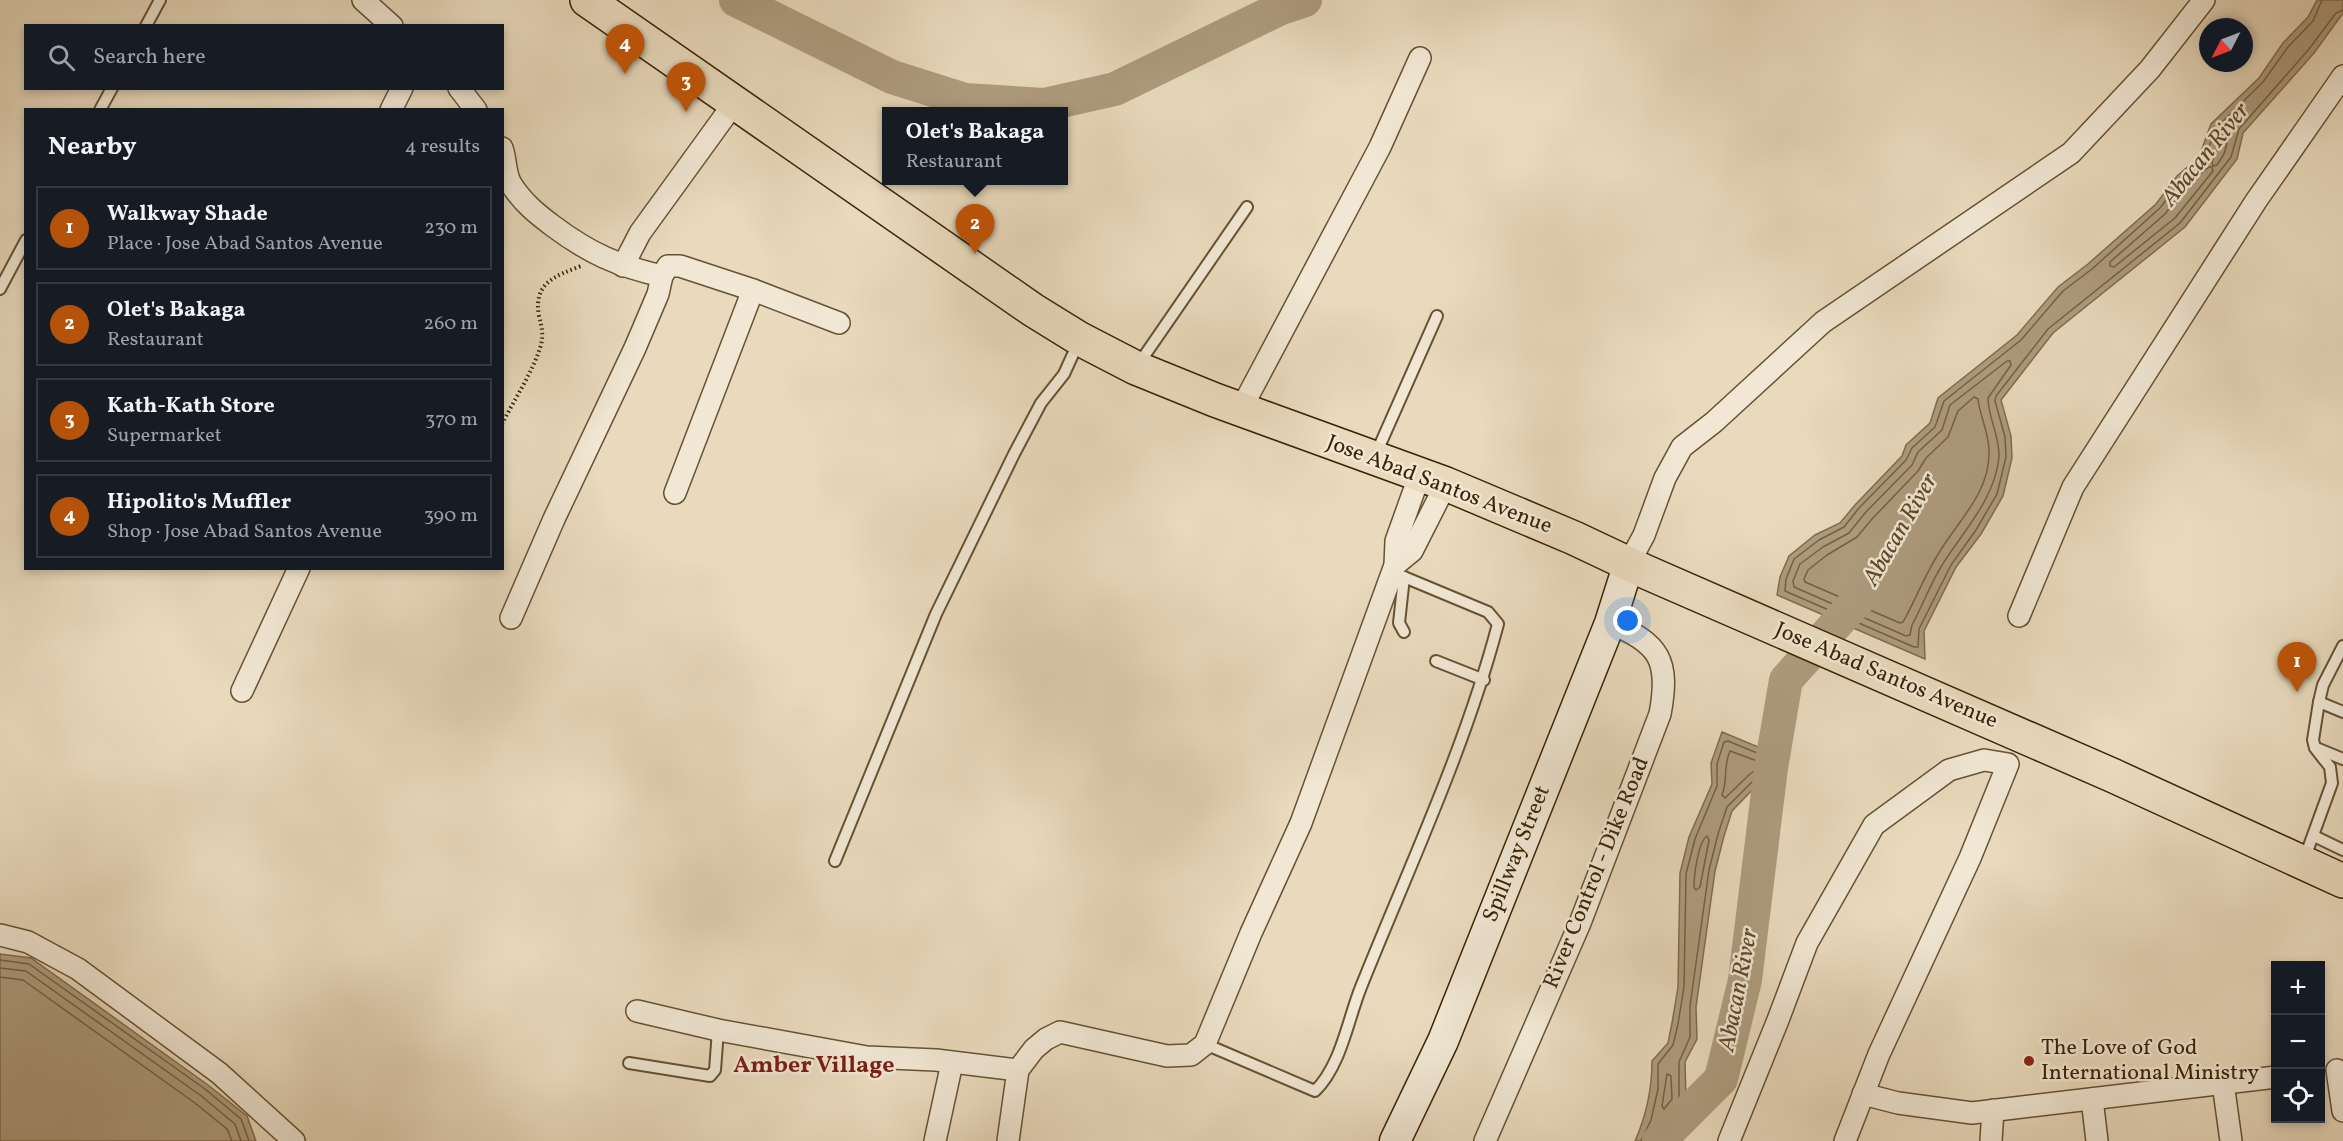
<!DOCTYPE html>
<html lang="en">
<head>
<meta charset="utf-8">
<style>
	:root { --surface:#171b24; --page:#242831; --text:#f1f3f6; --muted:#9ea1a6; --line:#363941; --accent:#b45309 }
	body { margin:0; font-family:Vollkorn,serif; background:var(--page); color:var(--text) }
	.controls { position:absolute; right:18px; bottom:18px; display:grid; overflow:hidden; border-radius:0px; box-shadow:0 3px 9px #0003 }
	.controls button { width:54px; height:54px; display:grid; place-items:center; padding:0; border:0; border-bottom:2px solid var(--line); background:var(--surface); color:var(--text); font:30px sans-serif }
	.compass { position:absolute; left:2199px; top:18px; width:54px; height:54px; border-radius:50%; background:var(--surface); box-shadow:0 3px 9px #0003; rotate:228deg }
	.you { position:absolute; left:1628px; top:621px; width:21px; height:21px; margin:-15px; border:4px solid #fff; border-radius:50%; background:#1a73e8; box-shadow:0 0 0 9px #1a73e833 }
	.badge { display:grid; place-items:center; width:39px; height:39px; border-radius:50%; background:var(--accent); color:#fff; font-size:20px; font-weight:700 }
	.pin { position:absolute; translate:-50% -50px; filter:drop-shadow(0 2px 3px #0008) }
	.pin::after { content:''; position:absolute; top:32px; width:21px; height:18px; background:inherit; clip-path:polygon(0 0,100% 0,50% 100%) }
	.popup { position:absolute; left:882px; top:107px; width:186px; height:78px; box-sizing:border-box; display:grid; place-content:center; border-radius:0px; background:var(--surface); filter:drop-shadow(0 2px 4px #0005); font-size:20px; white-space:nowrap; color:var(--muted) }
	.popup b { font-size:22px; color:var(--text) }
	.popup::after { content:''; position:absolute; left:50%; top:100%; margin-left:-12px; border:12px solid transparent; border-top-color:var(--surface) }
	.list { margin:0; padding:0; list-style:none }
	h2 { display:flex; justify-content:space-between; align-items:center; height:78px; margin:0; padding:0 24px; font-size:26px }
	h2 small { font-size:20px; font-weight:400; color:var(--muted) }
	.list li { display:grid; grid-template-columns:39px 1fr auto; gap:18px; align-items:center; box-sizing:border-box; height:84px; margin:0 12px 12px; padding:0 12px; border:2px solid var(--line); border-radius:0px }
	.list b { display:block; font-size:22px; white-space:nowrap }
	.list p { margin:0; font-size:20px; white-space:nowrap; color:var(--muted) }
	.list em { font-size:20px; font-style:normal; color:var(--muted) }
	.icon { flex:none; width:33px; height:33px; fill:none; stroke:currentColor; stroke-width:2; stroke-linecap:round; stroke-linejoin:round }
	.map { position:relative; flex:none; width:2343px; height:1141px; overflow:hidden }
	.search { position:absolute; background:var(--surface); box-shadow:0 3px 9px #0003; left:24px; top:24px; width:480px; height:66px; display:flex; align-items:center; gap:15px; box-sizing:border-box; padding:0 21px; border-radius:0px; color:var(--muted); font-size:22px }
	.panel { position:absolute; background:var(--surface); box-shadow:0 3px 9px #0003; left:24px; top:108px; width:480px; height:462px; border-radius:0px }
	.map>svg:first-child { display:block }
	.water { fill:#ae9c7e; stroke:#806c4e; stroke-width:1.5 }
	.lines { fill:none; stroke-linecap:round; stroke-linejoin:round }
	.shore { stroke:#746042; stroke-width:1.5 }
	.river { stroke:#ae9c7e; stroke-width:34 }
	.lane-casing { stroke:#665233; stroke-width:14 }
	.street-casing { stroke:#665233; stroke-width:24 }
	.secondary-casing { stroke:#3a2405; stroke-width:33 }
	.highway-casing { stroke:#3a2405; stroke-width:36 }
	.path { stroke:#3a2405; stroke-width:4; stroke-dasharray:1.5 3; stroke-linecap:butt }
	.lane { stroke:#f1e7d4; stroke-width:10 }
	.street { stroke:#f1e7d4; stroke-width:21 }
	.secondary { stroke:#f1e7d4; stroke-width:30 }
	.highway { stroke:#e9dabd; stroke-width:33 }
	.poi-dot { fill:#8f2418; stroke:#f1e7d4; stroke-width:2 }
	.labels { text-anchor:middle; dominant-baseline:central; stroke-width:5; stroke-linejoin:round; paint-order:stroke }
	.street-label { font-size:22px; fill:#3a2405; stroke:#f1e7d4 }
	.poi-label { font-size:22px; fill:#3a2405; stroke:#f1e7d4; text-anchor:start }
	.water-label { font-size:24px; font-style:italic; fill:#5d4829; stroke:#f1e7d4 }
	.neighbourhood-label { font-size:24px; font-weight:bold; fill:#7a1f14; stroke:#f1e7d4 }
</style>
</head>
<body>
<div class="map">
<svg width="2343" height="1141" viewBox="0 0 2343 1141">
	<rect width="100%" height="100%" fill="#e9dabd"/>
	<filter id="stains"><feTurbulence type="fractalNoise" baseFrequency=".00333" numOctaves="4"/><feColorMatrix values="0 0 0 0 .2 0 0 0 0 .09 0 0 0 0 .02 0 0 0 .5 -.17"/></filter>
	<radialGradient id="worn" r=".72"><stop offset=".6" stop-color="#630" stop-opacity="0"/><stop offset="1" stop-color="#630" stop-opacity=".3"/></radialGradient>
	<g class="water">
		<path d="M2317,0H2343V13L2314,53L2243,133L2237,159L2185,227L2053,333L2001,400L2011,436L2012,458L2003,496L1981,534L1956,567L1924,631L1925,659L1777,595L1780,577L1789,556L1815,535L1840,523L1855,505L1902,456L1906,445L1930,423L1938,398L2017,335L2058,287L2088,264L2156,204L2177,176L2199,157L2211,124L2259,78L2283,43L2308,17Z"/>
		<path d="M1722,732L1785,758L1776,775L1759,783L1732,811L1724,836L1715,871L1696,1007L1697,1039L1685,1062L1686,1103L1663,1141H1635C1647,1114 1652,1090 1652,1061L1668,1043L1672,1023L1678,987L1680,873L1689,837L1712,784L1711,763Z"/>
		<path d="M0,954L31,958L208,1085L247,1116L256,1141H0Z"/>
	</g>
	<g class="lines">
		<g class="shore">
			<path d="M2322,0L2313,21L2288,47L2263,82L2217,127L2203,161L2181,180L2160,208L2092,269L2063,291L2021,340L1944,401L1935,427L1912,448L1906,460L1859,508L1844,527L1819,540L1794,559L1786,579L1785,591L1914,647H1918L1919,629L1951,565L1976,530L1997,494L2006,457L2005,437L1995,401L1996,396L2048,329L2180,223L2231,157L2239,129L2309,49L2336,13L2343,10"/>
			<path d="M2227,129L2230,132L2224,154L2217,165L2213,166L2212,162L2223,132Z"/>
			<path d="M2209,167H2212L2213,171L2175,218L2114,267L2110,266V262L2165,214L2187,185Z"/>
			<path d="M2007,361H2010L2011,365L1988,398C1988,418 2000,436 1999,457C1995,497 1967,527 1946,559C1932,579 1924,603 1912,625L1910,635L1906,636L1794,587L1793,581L1800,564L1823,547L1849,533L1865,513L1912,465L1918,452L1942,430L1950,405Z"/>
			<path d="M1974,397L1978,399C1980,418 1990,434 1989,454C1989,494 1956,523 1937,556C1924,577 1915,601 1903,622L1900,623L1805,582L1804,579L1808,570L1827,555L1857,537L1872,519L1918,471L1926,458L1948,437L1958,411Z"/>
			<path d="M1730,751L1760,762L1762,765L1750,774L1725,798L1722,795C1728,780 1723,766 1730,751Z"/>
			<path d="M1707,836L1709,840L1700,887L1696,890L1694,887C1694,876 1698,842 1707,836Z"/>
			<path d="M0,960L29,964L205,1089L241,1119L249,1141"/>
			<path d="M0,968L26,971L200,1095L235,1124L241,1141"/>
			<path d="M0,977L23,980L195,1103L227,1129L232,1141"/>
			<path d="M1667,1074L1671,1076L1672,1099L1664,1109L1662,1106Z"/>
			<path d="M1641,1141L1651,1120L1658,1089V1064L1673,1045L1678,1024L1684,987L1686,874L1695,839L1717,786V764L1724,742L1728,741L1774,760L1775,763L1771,771L1755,779L1727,807L1718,834L1709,870L1690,1006V1037L1679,1062V1101L1659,1136V1141"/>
		</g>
		<g class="river">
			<path d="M736,0L892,77L965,100L1044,105L1115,89L1281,8L1305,0"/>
			<path d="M1659,1141L1721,1079L1745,980L1771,768L1786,680L1863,594L1868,585"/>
		</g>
		<defs>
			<g id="lane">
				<path d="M146,26L160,0"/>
				<path d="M100,110L112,88"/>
				<path d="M0,289L26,240"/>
				<path d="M1138,365L1247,207"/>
				<path d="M1375,456L1437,316"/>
				<path d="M1404,632L1399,623L1404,577"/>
				<path d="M1436,661L1484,680"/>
				<path d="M2319,702L2343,712"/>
				<path d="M2316,748L2343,759"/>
				<path d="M2314,836L2343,850"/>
				<path d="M2304,860L2332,783L2330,767L2315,748L2313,740L2319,702L2323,685L2343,646"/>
				<path d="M835,861L936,614L1014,454L1041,403L1064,374L1079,341"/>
				<path d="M1205,1044L1315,1091C1341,1066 1348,1019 1361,987C1409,867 1465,749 1498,624L1488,612L1392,572"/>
				<path d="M629,1063L710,1076L715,1070L718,1030"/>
			</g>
			<g id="street">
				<path d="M363,0L392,26"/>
				<path d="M459,88L476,110"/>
				<path d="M391,110L402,88"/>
				<path d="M502,148C506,159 505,174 511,184C522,202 537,214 553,226C589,253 618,266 662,276"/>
				<path d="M623,266L640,233L735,102"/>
				<path d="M1241,409L1380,147L1420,58"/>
				<path d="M675,493L753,290"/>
				<path d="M1629,563L1644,535L1665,478L1682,447L1714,422L1823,322L2071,153L2150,69L2204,0"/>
				<path d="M1395,565L1412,551L1446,484"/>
				<path d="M2019,616L2073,487L2256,201L2343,76"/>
				<path d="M511,618L554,519L635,348L658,294L662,276L668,266H680L753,290L839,323"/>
				<path d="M242,691L299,568"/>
				<path d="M0,935L28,942L78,969L219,1073L294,1141"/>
				<path d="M637,1011L718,1030L867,1057L936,1060L1018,1070"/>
				<path d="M2337,1070L2343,1111"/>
				<path d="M2223,1083L2231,1141"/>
				<path d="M1863,1094L1898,1103L1972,1113L2276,1077"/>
				<path d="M2092,1099L2097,1141"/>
				<path d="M935,1141L952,1063"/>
				<path d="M1008,1141L1018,1070L1034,1049L1046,1039L1060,1032L1167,1056L1191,1055L1205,1044L1251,933L1301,823L1395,565L1396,541L1420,474"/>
				<path d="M1485,1141L1580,923L1660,714C1670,661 1660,643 1610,623"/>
				<path d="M1729,1141L1778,1020L1807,943L1874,825L1949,770L1984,760L2008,764L1970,858L1879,1054L1845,1141"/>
				<path d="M1991,1141L1993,1110"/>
			</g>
			<path id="secondary" d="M1395,1141L1443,1041L1610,623L1629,563"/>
			<path id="highway" d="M587,0L1033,310L1080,339L1136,368L1215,400L1446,484L1574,538L1646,572L2114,776L2343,881"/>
		</defs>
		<use href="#lane" class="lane-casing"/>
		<use href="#street" class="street-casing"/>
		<use href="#secondary" class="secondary-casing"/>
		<use href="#highway" class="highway-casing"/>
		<path class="path" d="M502,424C514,400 532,373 540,348C544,336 542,328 539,316C533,283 555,276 581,266"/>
		<use href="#lane" class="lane"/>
		<use href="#street" class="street"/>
		<use href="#secondary" class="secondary"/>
		<use href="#highway" class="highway"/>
	</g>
	<circle class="poi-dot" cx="2029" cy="1061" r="6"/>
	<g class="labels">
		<g class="street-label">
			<text transform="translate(1439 485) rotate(21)">Jose Abad Santos Avenue</text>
			<text transform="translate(1886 676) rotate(23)">Jose Abad Santos Avenue</text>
			<text transform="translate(1517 854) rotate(-68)">Spillway Street</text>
			<text transform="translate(1597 873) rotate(-68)">River Control - Dike Road</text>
		</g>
		<g class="poi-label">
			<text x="2041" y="1048">The Love of God<tspan x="2041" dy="25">International Ministry</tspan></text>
		</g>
		<g class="water-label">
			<text transform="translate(2206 155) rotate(-51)">Abacan River</text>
			<text transform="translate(1901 530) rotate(-60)">Abacan River</text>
			<text transform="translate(1739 990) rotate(-79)">Abacan River</text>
		</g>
		<g class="neighbourhood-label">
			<text x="814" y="1066">Amber Village</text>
		</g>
	</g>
	<rect width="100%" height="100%" filter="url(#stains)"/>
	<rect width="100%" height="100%" fill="url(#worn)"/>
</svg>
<div class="controls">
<button>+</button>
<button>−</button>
<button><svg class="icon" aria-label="locate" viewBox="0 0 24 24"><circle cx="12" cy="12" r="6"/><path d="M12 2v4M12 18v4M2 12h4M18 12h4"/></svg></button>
</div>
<svg class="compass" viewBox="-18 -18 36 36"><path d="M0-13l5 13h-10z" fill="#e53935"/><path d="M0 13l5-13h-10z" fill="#9ea1a6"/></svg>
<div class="you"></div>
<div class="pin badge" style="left:2297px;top:692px">1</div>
<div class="pin badge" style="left:975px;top:254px">2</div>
<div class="popup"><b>Olet's Bakaga</b>Restaurant</div>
<div class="pin badge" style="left:686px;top:112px">3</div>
<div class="pin badge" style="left:625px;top:74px">4</div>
<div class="search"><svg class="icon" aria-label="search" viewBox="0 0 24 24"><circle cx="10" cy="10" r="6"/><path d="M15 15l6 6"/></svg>Search here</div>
<section class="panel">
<h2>Nearby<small>4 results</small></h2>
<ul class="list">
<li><span class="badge">1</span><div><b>Walkway Shade</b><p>Place · Jose Abad Santos Avenue</p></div><em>230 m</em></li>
<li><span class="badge">2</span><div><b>Olet's Bakaga</b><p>Restaurant</p></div><em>260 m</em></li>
<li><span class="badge">3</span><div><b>Kath-Kath Store</b><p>Supermarket</p></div><em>370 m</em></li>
<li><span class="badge">4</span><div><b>Hipolito's Muffler</b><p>Shop · Jose Abad Santos Avenue</p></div><em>390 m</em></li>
</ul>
</section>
</div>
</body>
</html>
